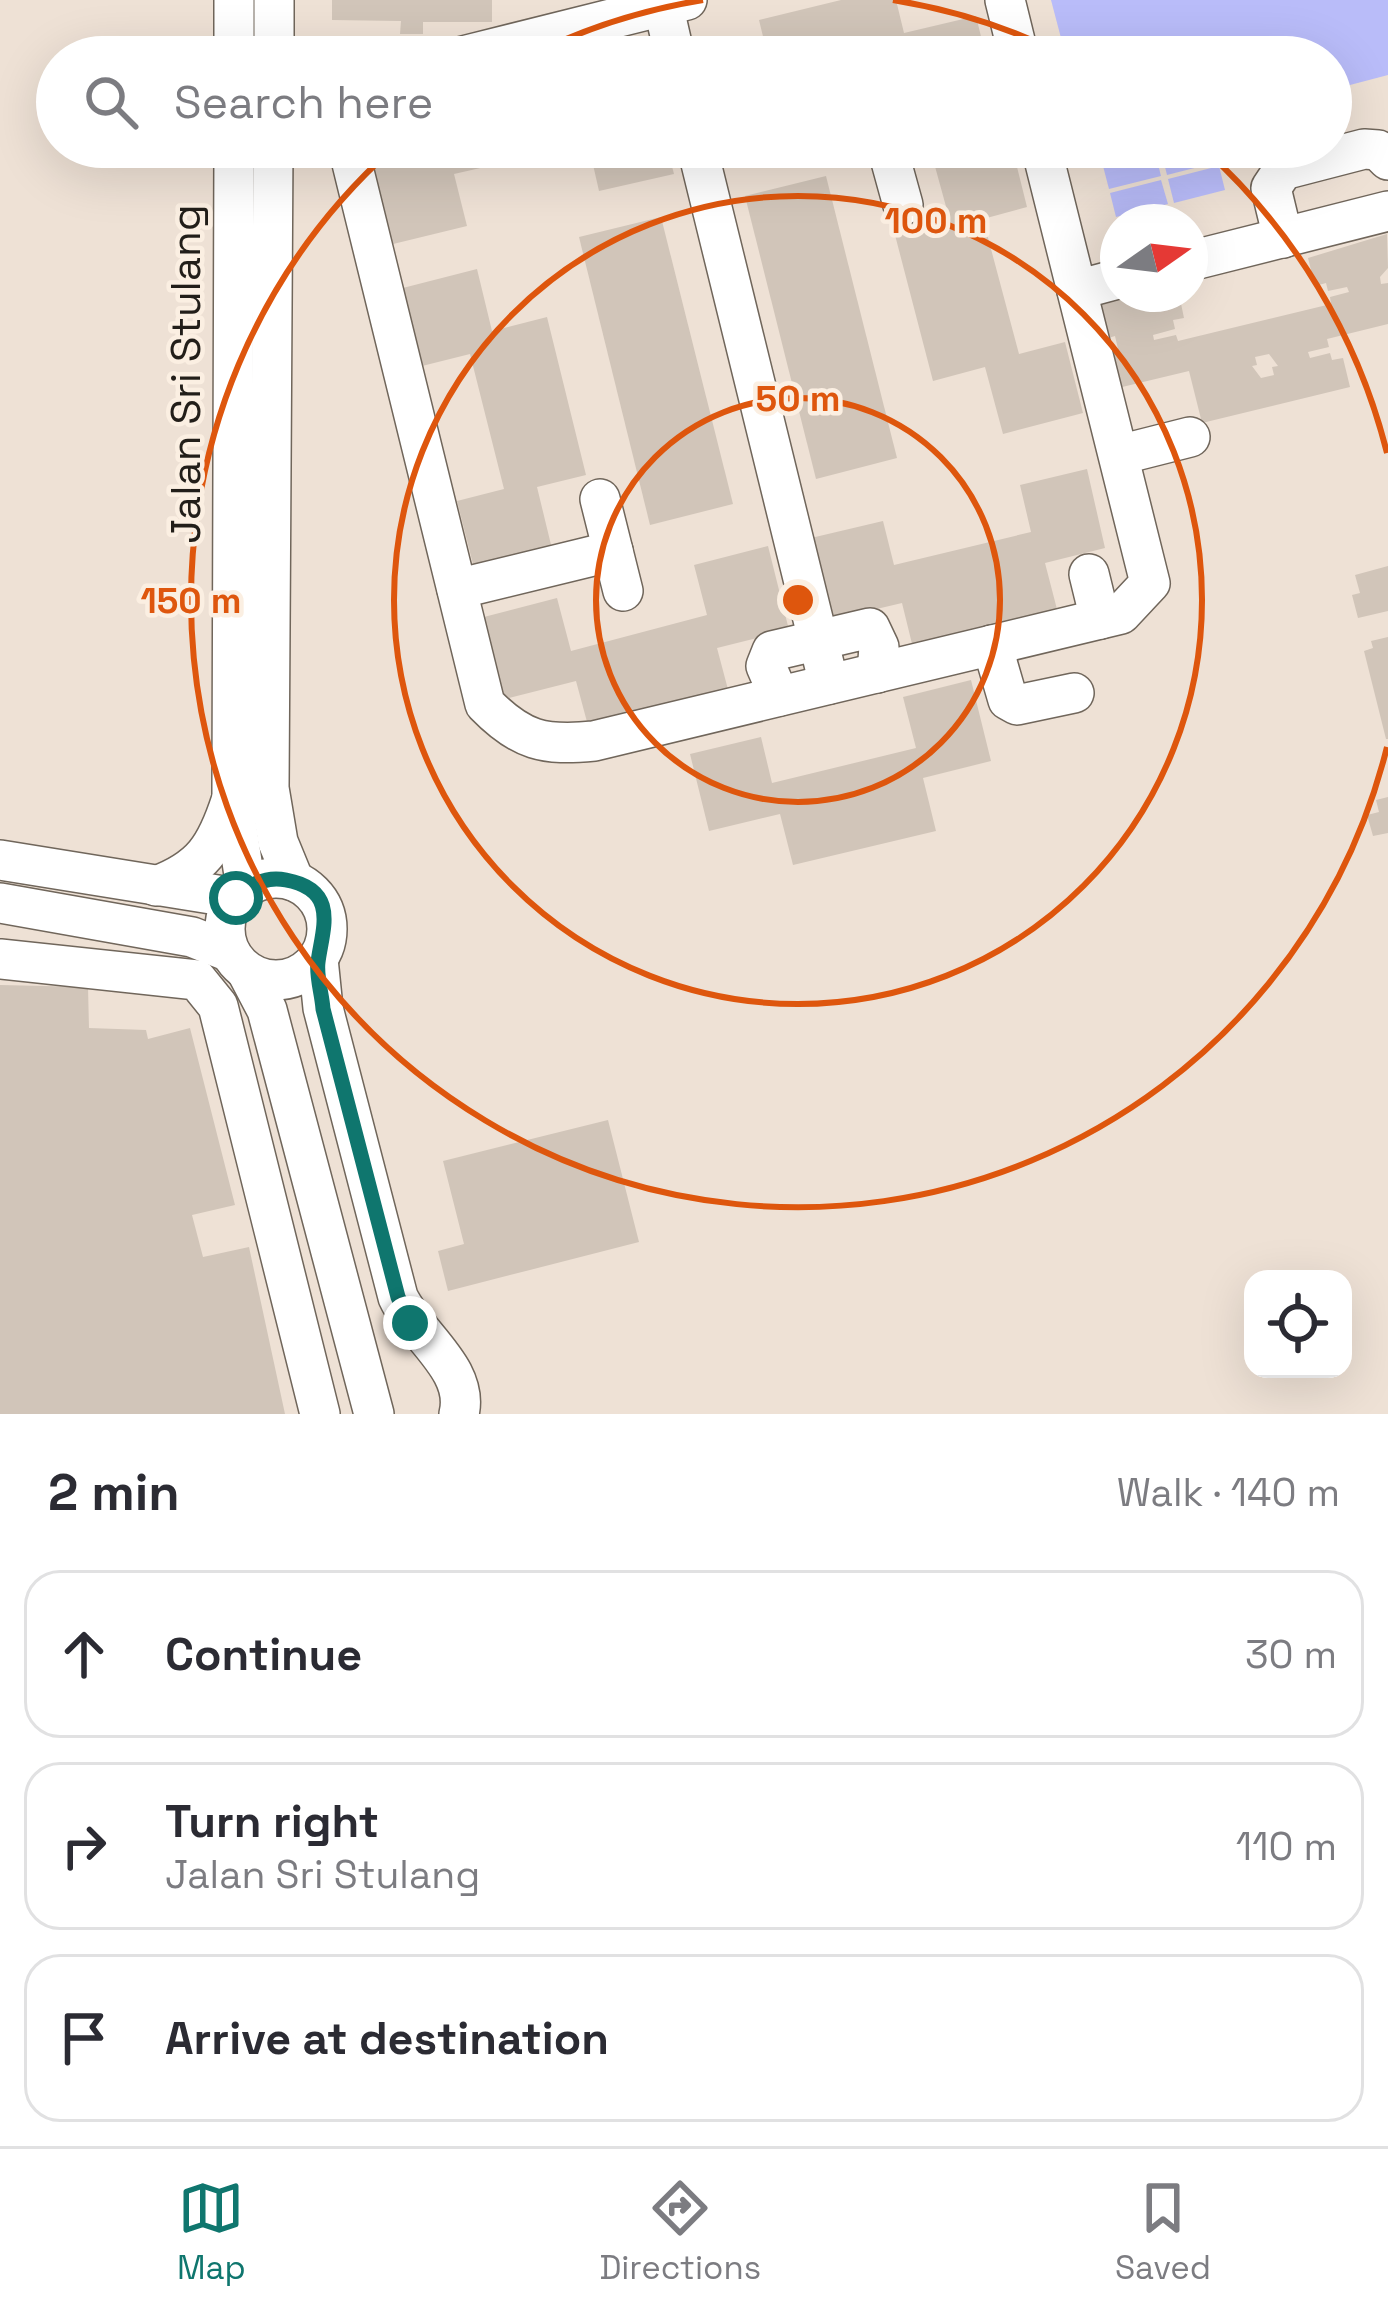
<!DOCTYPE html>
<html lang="en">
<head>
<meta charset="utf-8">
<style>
	:root { --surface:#fff; --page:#f7f7f7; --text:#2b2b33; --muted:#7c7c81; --line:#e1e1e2; --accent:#0f766e }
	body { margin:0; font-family:"Space Grotesk",sans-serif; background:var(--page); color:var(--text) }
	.controls { position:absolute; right:36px; bottom:36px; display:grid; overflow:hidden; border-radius:24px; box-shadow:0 12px 48px #0002 }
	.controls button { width:108px; height:108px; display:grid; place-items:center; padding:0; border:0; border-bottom:3px solid var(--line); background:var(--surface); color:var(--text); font:60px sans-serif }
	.compass { position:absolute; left:1100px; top:204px; width:108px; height:108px; border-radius:50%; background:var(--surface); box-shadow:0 12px 48px #0002; rotate:76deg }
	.stop { position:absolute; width:36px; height:36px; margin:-27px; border:9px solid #0f766e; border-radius:50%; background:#fff }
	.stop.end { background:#0f766e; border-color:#fff; box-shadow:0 3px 12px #0008 }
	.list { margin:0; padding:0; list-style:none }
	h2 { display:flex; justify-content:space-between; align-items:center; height:156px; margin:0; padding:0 48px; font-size:51px }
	h2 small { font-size:39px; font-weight:400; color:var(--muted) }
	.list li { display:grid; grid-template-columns:78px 1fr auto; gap:36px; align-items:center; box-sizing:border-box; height:168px; margin:0 24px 24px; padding:0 24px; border:3px solid var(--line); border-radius:36px }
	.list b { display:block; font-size:45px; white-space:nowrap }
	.list p { margin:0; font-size:39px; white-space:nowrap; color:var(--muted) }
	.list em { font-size:39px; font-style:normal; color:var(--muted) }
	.icon { flex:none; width:66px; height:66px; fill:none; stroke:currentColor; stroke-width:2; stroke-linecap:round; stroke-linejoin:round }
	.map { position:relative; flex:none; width:1388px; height:1414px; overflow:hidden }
	.search { position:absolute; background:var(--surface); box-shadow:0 12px 48px #0002; left:36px; right:36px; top:36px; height:132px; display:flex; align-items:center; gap:30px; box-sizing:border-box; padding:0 42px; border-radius:66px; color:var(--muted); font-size:45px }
	.sheet { height:732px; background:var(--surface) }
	nav { display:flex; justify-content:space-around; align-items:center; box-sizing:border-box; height:168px; border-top:3px solid var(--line); background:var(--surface); font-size:33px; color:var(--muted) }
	nav a { display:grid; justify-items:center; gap:6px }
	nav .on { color:var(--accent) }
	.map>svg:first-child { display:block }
	.green { fill:#b9bcf9 }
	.building { fill:#d1c5b9; fill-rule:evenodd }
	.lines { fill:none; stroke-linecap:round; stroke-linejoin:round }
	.minor-casing { stroke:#70665b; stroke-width:42 }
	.minor { stroke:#fff; stroke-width:39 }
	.route { stroke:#0f766e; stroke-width:15 }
	.ring { fill:none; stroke:#de560d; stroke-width:6 }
	.labels { text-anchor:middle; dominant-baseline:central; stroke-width:9; stroke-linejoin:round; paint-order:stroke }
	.street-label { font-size:42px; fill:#221e19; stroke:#fbefe2 }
	.centre { fill:#de560d; stroke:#fbefe2; stroke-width:6 }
	.ring-label { font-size:36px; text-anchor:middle; font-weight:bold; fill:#de560d; stroke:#fbefe2; stroke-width:9; stroke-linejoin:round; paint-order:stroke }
</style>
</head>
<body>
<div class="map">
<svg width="1388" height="1414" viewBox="0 0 1388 1414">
	<rect width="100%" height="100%" fill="#eee1d5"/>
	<g class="green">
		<path d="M1051,0H1388V75L1331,90V57H1066Z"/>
		<path d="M1177,147H1215L1218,162L1167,175L1161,151Z"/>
		<path d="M1155,152L1161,176L1109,189L1103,166Z"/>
		<path d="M1219,166L1225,190L1174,203L1168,179Z"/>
		<path d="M1161,180L1168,204L1116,217L1110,193Z"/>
	</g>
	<g class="building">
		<path d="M332,0H492V22H423V34H400L401,21L332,20Z"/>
		<path d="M841,0H896L904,33L976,16L986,57H768L759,20Z"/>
		<path d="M423,147H563V149L454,174L467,226L389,245L369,160Z"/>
		<path d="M589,147H667L674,174L599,191Z"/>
		<path d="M710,147H788L789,151L715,169Z"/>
		<path d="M950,147H1012L1027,207L983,219L1019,354L1065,342L1083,413L1003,434L985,367L933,381L895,235L950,221L931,152Z"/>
		<path d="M826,176L897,458L816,479L745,196Z"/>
		<path d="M661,217L733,504L650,525L579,237Z"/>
		<path d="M1387,234L1388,268L1380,277L1381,284L1388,283V324L1327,339L1329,347L1308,352L1310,358L1330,353L1332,360L1343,358L1350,387L1202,423L1189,371L1118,388L1109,352L1118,349L1115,336L1105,339L1097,306L1146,294H1179L1184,318L1173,320L1175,329L1153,335L1154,340L1176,335L1178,341L1331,304L1330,297L1349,292L1347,287L1328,291L1326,283L1315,286L1308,258ZM1269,354L1278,366L1272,367L1274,375L1261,378L1252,366L1257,365L1255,357Z"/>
		<path d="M477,269L492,331L547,317L586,475L537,487L553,553L475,572L457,501L504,489L470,354L414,368L395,290Z"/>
		<path d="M1087,469L1105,548L1045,563L1059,617L914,652L902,603L830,620L811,538L883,521L894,565L1031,532L1020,485Z"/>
		<path d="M768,546L789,630L717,648L730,697L590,733L576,681L501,700L480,618L557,598L571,651L707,615L694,565Z"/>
		<path d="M1388,566V611L1358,618L1352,595L1360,593L1355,575Z"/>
		<path d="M1388,637V739H1386L1364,651L1373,648L1371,641Z"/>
		<path d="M971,680L991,761L923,778L936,831L793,865L780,814L709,831L690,754L761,737L772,783L916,748L903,697Z"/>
		<path d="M1388,797V833L1373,836L1367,815L1379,812L1376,800Z"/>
		<path d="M0,985L88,987L89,1028L146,1030L148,1039L190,1028L235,1205L192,1215L203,1257L249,1247L285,1414H0Z"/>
		<path d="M608,1120L639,1242L448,1291L438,1251L464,1244L443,1161Z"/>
	</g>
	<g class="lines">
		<defs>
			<g id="minor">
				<path d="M662,0L675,57"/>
				<path d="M1005,0L1019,57"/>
				<path d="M234,57V0"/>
				<path d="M274,57V0"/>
				<path d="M459,57L687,0"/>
				<path d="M234,147L232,796L246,888"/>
				<path d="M273,147L269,788L278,842L294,881"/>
				<path d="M348,147L485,704C521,741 544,746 594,741L1121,614L1150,583L1041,147"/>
				<path d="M697,147L829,684"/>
				<path d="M887,147L903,205"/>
				<path d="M1283,238L1271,188L1283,170L1364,149L1378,150L1388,160"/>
				<path d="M1190,261L1388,211"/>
				<path d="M1077,290L1118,279"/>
				<path d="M1119,455L1190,437"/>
				<path d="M600,499L623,591"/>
				<path d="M1089,574L1100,619"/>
				<path d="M457,589L613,551"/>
				<path d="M992,645L1008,700L1017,705L1074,693"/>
				<path d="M779,696L766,666L772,651L870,628L879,647L877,673"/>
				<path d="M0,860L236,898"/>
				<circle cx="276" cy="929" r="51"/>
				<path d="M156,886C202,869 216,847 231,801"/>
				<path d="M0,903L192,937L230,952"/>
				<path d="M0,959L197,980L218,1006L320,1414"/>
				<path d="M318,959L323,1008L398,1297C416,1336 470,1369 459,1414"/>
				<path d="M247,972L267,1010L374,1414"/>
			</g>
		</defs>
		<use href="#minor" class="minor-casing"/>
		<use href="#minor" class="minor"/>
	</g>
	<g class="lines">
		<path class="route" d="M236,898C250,884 266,876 286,880C340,890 322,930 318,962C316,976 322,994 323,1009L398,1297L410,1323"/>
	</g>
	<g class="ring">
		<circle cx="798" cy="600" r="202"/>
		<circle cx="798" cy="600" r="404"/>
		<path d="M1387 747A607 607 0 1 1 392 149M527 57A607 607 0 0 1 703 0M893 0A607 607 0 0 1 1069 57M1204 149A607 607 0 0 1 1387 453"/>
	</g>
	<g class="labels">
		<g class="street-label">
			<text transform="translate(185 374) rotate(-90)">Jalan Sri Stulang</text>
		</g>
	</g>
	<circle cx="798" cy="600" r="18" class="centre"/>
	<g class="ring-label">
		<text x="936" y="233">100 m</text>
		<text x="798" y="411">50 m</text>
		<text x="191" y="613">150 m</text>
	</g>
</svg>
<div class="controls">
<button><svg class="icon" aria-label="locate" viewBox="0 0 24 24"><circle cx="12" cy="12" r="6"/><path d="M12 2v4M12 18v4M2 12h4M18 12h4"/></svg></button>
</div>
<svg class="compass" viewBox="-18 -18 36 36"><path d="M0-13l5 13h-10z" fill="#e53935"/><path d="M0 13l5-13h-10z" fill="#7c7c81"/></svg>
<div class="stop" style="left:236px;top:898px"></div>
<div class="stop end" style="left:410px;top:1323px"></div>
<div class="search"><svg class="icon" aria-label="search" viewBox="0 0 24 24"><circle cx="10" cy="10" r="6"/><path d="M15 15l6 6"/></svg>Search here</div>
</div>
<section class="sheet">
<h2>2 min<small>Walk · 140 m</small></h2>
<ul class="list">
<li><svg class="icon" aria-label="ahead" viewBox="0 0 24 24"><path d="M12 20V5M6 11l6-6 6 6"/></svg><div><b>Continue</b></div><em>30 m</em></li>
<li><svg class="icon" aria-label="right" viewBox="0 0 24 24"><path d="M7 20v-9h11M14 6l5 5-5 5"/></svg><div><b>Turn right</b><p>Jalan Sri Stulang</p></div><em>110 m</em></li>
<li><svg class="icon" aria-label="arrive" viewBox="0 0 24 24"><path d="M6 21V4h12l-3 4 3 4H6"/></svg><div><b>Arrive at destination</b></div></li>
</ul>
</section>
<nav>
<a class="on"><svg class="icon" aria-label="map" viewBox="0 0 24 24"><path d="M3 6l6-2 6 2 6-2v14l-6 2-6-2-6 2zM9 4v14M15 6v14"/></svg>Map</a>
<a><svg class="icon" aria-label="directions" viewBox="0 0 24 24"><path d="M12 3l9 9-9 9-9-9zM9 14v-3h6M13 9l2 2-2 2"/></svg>Directions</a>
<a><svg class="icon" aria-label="saved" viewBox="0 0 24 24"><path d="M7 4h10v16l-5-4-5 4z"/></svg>Saved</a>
</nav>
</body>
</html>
